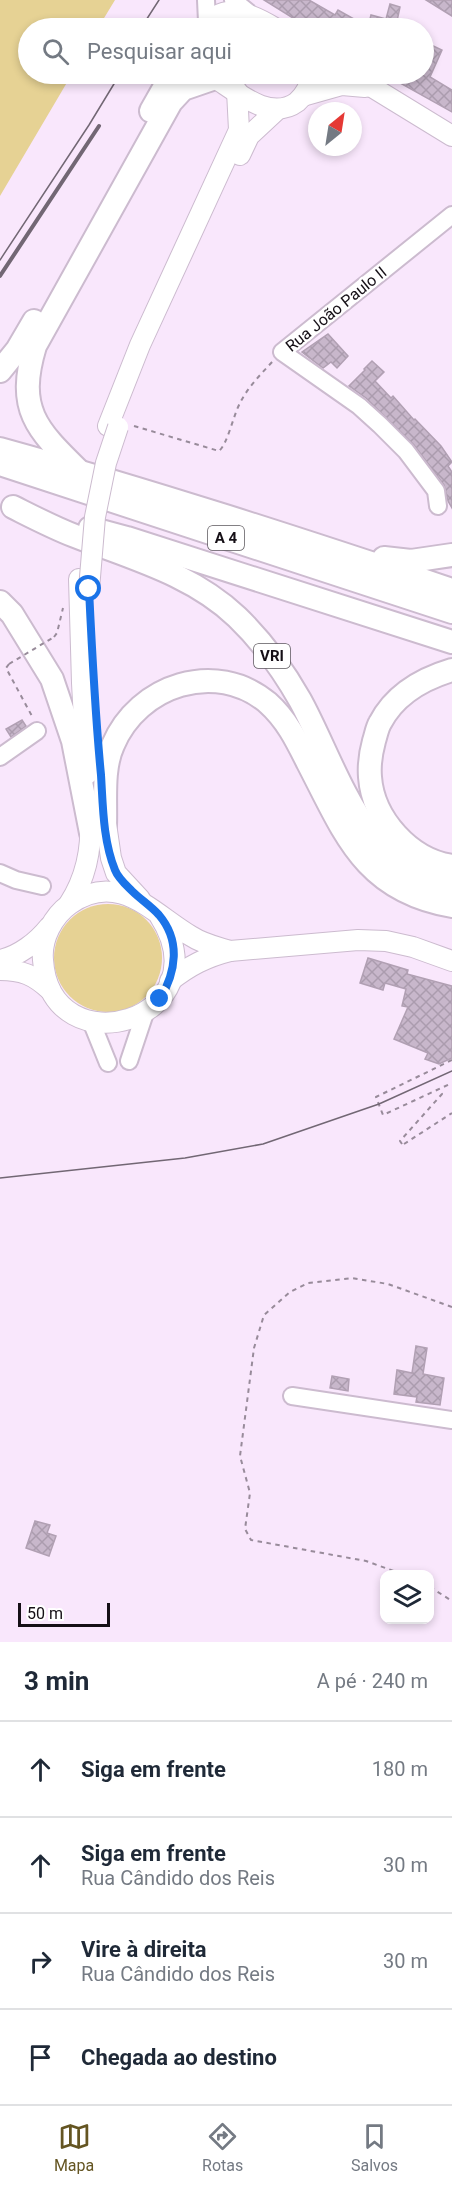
<!DOCTYPE html>
<html lang="pt">
<head>
<meta charset="utf-8">
<style>
	:root { --surface:#fff; --page:#f2f2f3; --text:#1f2937; --muted:#747a83; --line:#e0e1e3; --accent:#645522 }
	body { margin:0; font-family:Roboto,sans-serif; background:var(--page); color:var(--text) }
	.controls { position:absolute; right:18px; bottom:18px; display:grid; overflow:hidden; border-radius:12px; box-shadow:0 3px 9px #0003 }
	.controls button { width:54px; height:54px; display:grid; place-items:center; padding:0; border:0; border-bottom:2px solid var(--line); background:var(--surface); color:var(--text); font:30px sans-serif }
	.compass { position:absolute; left:308px; top:102px; width:54px; height:54px; border-radius:50%; background:var(--surface); box-shadow:0 3px 9px #0003; rotate:30deg }
	.scale { position:absolute; left:18px; bottom:15px; width:92px; box-sizing:border-box; padding-left:6px; border:3px solid #150f16; border-top:0; font-size:16px; line-height:21px; white-space:nowrap; color:#150f16; -webkit-text-stroke:4px #fff; paint-order:stroke }
	.stop { position:absolute; width:18px; height:18px; margin:-14px; border:4px solid #1a73e8; border-radius:50%; background:#fff }
	.stop.end { background:#1a73e8; border-color:#fff; box-shadow:0 2px 6px #0008 }
	.list { margin:0; padding:0; list-style:none }
	h2 { display:flex; justify-content:space-between; align-items:center; height:78px; margin:0; padding:0 24px; font-size:26px }
	h2 small { font-size:20px; font-weight:400; color:var(--muted) }
	.list li { display:grid; grid-template-columns:39px 1fr auto; gap:18px; align-items:center; box-sizing:border-box; height:96px; padding:0 24px; border-top:2px solid var(--line) }
	.list b { display:block; font-size:22px; white-space:nowrap }
	.list p { margin:0; font-size:20px; white-space:nowrap; color:var(--muted) }
	.list em { font-size:20px; font-style:normal; color:var(--muted) }
	.icon { flex:none; width:33px; height:33px; fill:none; stroke:currentColor; stroke-width:2; stroke-linecap:round; stroke-linejoin:round }
	.map { position:relative; flex:none; width:452px; height:1642px; overflow:hidden }
	.search { position:absolute; background:var(--surface); box-shadow:0 3px 9px #0003; left:18px; right:18px; top:18px; height:66px; display:flex; align-items:center; gap:15px; box-sizing:border-box; padding:0 21px; border-radius:33px; color:var(--muted); font-size:22px }
	.sheet { height:462px; background:var(--surface) }
	nav { display:flex; justify-content:space-around; align-items:center; box-sizing:border-box; height:84px; border-top:2px solid var(--line); background:var(--surface); font-size:16px; color:var(--muted) }
	nav a { display:grid; justify-items:center; gap:3px }
	nav .on { color:var(--accent) }
	.map>svg:first-child { display:block }
	.green { fill:#e6d294 }
	.building { fill:url(#building-cross-hatch); stroke:#b1a0b3; stroke-width:1.5 }
	.lines { fill:none; stroke-linecap:round; stroke-linejoin:round }
	.minor-casing { stroke:#ccbbcf; stroke-width:20 }
	.major-casing { stroke:#ccbbcf; stroke-width:22 }
	.highway-casing { stroke:#ccbbcf; stroke-width:26 }
	.path { stroke:#988b9a; stroke-width:2; stroke-dasharray:4.5 4.5; stroke-linecap:butt }
	.minor { stroke:#fff; stroke-width:16 }
	.major { stroke:#fff; stroke-width:20 }
	.highway { stroke:#fff; stroke-width:22 }
	.tram { stroke:#726774; stroke-width:1.5 }
	.rail { stroke:#726774; stroke-width:4 }
	.major-bridge-casing { stroke:#ccbbcf; stroke-width:22; stroke-linecap:butt }
	.path-bridge { stroke:#988b9a; stroke-width:2; stroke-dasharray:4.5 4.5; stroke-linecap:butt }
	.major-bridge { stroke:#fff; stroke-width:20 }
	.route { stroke:#1a73e8; stroke-width:8 }
	.labels { text-anchor:middle; dominant-baseline:central; stroke-width:4.5; stroke-linejoin:round; paint-order:stroke }
	.shield { fill:#fff; stroke:#5b575c; stroke-width:1.5 }
	.shield-label { font-size:15px; font-weight:bold; fill:#150f16 }
	.street-label { font-size:16px; fill:#150f16; stroke:#fff }
</style>
</head>
<body>
<div class="map">
<svg width="452" height="1642" viewBox="0 0 452 1642">
	<defs>
		<pattern id="building-cross-hatch" width="8" height="8" patternUnits="userSpaceOnUse" patternTransform="scale(1.5)"><rect width="8" height="8" fill="#c8b7cb"/><path d="M0 0l8 8M0 8l8-8" fill="none" stroke="#ab9cae"/></pattern>
	</defs>
	<rect width="100%" height="100%" fill="#f9e7fc"/>
	<g class="green">
		<path d="M0,0H115L98,28H28V74H72L0,196Z"/>
		<circle cx="108" cy="958" r="54"/>
	</g>
	<g class="building">
		<path d="M264,0H309L335,15L338,10L368,27L371,15L386,19L390,4L400,7L397,21L411,24V28H309Z"/>
		<path d="M426,0H452V16Z"/>
		<path d="M429,44L442,50L430,77L452,90V112L384,74H423V58Z"/>
		<path d="M328,334L348,356L337,368L331,362L323,368L302,352Z"/>
		<path d="M372,361L384,372L375,381L391,398L393,396L414,420L415,419L441,446L452,462L448,466L452,472V508L448,501L444,485L414,445L366,398L349,386L365,370L364,369Z"/>
		<path d="M22,720L26,726L11,737L6,729Z"/>
		<path d="M368,958L408,970L407,974L452,986V1058L439,1064L425,1059L428,1053L394,1039L408,1007L402,1006L406,989L385,983L383,990L360,983Z"/>
		<path d="M416,1346L427,1348L423,1374L444,1378L440,1405L416,1402L417,1397L394,1394L397,1370L412,1373Z"/>
		<path d="M332,1376L349,1379L348,1391L330,1388Z"/>
		<path d="M35,1521L50,1525L47,1533L56,1536L49,1556L26,1548Z"/>
	</g>
	<g class="lines">
		<defs>
			<g id="minor">
				<path d="M206,0L207,22"/>
				<path d="M233,0L248,12"/>
				<path d="M438,506L436,491L406,451L380,425L359,406L282,352L452,215"/>
				<path d="M0,757L37,731"/>
				<path d="M0,873L16,880L42,886"/>
				<path d="M91,1021L108,1063"/>
				<path d="M129,1061L145,1013"/>
				<path d="M292,1396L452,1420"/>
			</g>
			<g id="major">
				<path d="M204,28C223,0 252,14 275,28"/>
				<path d="M211,74L215,78C237,92 270,122 297,102C306,94 310,86 312,74"/>
				<path d="M344,74L372,87L452,136"/>
				<path d="M303,96L342,85L365,87"/>
				<path d="M240,155L249,136L278,109"/>
				<path d="M108,426L140,345L239,130L237,91"/>
				<path d="M79,579L82,683L87,774"/>
				<path d="M104,810L111,858L116,873L140,899"/>
				<path d="M69,904C86,878 92,850 90,818"/>
				<path d="M159,915C227,1021 50,1071 43,960C41,939 53,916 70,904C119,870 152,913 191,936C203,944 217,947 230,951"/>
				<path d="M0,960C19,956 37,942 49,927"/>
				<path d="M0,970C22,970 34,975 50,990"/>
				<path d="M170,981C189,966 206,957 230,951L358,940L386,941L413,947L452,961"/>
			</g>
			<g id="highway">
				<path d="M151,111L172,74"/>
				<path d="M0,371L17,350L34,321"/>
				<path d="M0,449C152,491 302,540 452,590"/>
				<path d="M0,464L452,612"/>
				<path d="M79,471C36,429 16,409 35,346L171,102L183,89L215,78"/>
				<path d="M13,507C33,517 54,528 75,536C131,558 192,574 237,617C262,641 283,670 300,700C336,765 365,877 452,885"/>
				<path d="M90,528L127,538L452,642"/>
				<path d="M384,558L411,561L452,555"/>
				<path d="M0,602L12,614L52,679L73,741L91,833"/>
				<path d="M452,670C422,679 395,694 380,723C377,728 376,735 374,741C371,752 369,765 370,777C373,819 410,860 452,866"/>
				<path d="M105,826C106,800 102,769 113,745C138,685 216,659 268,703C287,720 297,741 308,763C345,834 364,891 452,906"/>
			</g>
		</defs>
		<use href="#minor" class="minor-casing"/>
		<use href="#major" class="major-casing"/>
		<use href="#highway" class="highway-casing"/>
		<g class="path">
			<path d="M134,426L219,451C228,443 233,416 240,403C248,387 261,374 273,361"/>
			<path d="M54,637L57,633L63,608"/>
			<path d="M9,664L6,668L33,718"/>
			<path d="M452,1060L376,1097L383,1115L452,1083"/>
			<path d="M402,1144L400,1141L442,1094L440,1090"/>
			<path d="M404,1144L452,1113"/>
			<path d="M402,1574L366,1561L251,1540L245,1529L250,1493L240,1456L254,1348L264,1315L290,1292L308,1283L352,1278L388,1284L452,1307"/>
			<path d="M430,1587L452,1601"/>
		</g>
		<use href="#minor" class="minor"/>
		<use href="#major" class="major"/>
		<use href="#highway" class="highway"/>
		<g class="tram">
			<path d="M141,28L159,0"/>
			<path d="M0,260L89,125L120,74"/>
			<path d="M0,1178L185,1158L263,1144L379,1104L452,1071"/>
		</g>
		<path class="rail" d="M0,276L99,126"/>
		<defs>
			<path id="major-bridge" d="M89,589L95,517L106,463L118,427"/>
		</defs>
		<use href="#major-bridge" class="major-bridge-casing"/>
		<path class="path-bridge" d="M9,664L54,637"/>
		<use href="#major-bridge" class="major-bridge"/>
	</g>
	<g class="lines">
		<path class="route" d="M89,589C92,652 95,713 101,775C103,807 103,840 115,870C118,878 126,885 132,891C140,899 151,906 159,915C181,941 176,972 160,999"/>
	</g>
	<g class="labels">
		<g class="shield">
			<rect x="208" y="526" width="36" height="24" rx="4.5"/>
			<rect x="254" y="644" width="36" height="24" rx="4.5"/>
		</g>
		<g class="shield-label">
			<text x="226" y="538">A 4</text>
			<text x="272" y="656">VRI</text>
		</g>
		<g class="street-label">
			<text transform="translate(336 309) rotate(-39)">Rua João Paulo II</text>
		</g>
	</g>
</svg>
<div class="controls">
<button><svg class="icon" aria-label="layers" viewBox="0 0 24 24"><path d="M12 4l9 5-9 5-9-5zM3 14l9 5 9-5"/></svg></button>
</div>
<svg class="compass" viewBox="-18 -18 36 36"><path d="M0-13l5 13h-10z" fill="#e53935"/><path d="M0 13l5-13h-10z" fill="#747a83"/></svg>
<div class="scale">50 m</div>
<div class="stop" style="left:89px;top:589px"></div>
<div class="stop end" style="left:160px;top:999px"></div>
<div class="search"><svg class="icon" aria-label="search" viewBox="0 0 24 24"><circle cx="10" cy="10" r="6"/><path d="M15 15l6 6"/></svg>Pesquisar aqui</div>
</div>
<section class="sheet">
<h2>3 min<small>A pé · 240 m</small></h2>
<ul class="list">
<li><svg class="icon" aria-label="ahead" viewBox="0 0 24 24"><path d="M12 20V5M6 11l6-6 6 6"/></svg><div><b>Siga em frente</b></div><em>180 m</em></li>
<li><svg class="icon" aria-label="ahead" viewBox="0 0 24 24"><path d="M12 20V5M6 11l6-6 6 6"/></svg><div><b>Siga em frente</b><p>Rua Cândido dos Reis</p></div><em>30 m</em></li>
<li><svg class="icon" aria-label="right" viewBox="0 0 24 24"><path d="M7 20v-9h11M14 6l5 5-5 5"/></svg><div><b>Vire à direita</b><p>Rua Cândido dos Reis</p></div><em>30 m</em></li>
<li><svg class="icon" aria-label="arrive" viewBox="0 0 24 24"><path d="M6 21V4h12l-3 4 3 4H6"/></svg><div><b>Chegada ao destino</b></div></li>
</ul>
</section>
<nav>
<a class="on"><svg class="icon" aria-label="map" viewBox="0 0 24 24"><path d="M3 6l6-2 6 2 6-2v14l-6 2-6-2-6 2zM9 4v14M15 6v14"/></svg>Mapa</a>
<a><svg class="icon" aria-label="directions" viewBox="0 0 24 24"><path d="M12 3l9 9-9 9-9-9zM9 14v-3h6M13 9l2 2-2 2"/></svg>Rotas</a>
<a><svg class="icon" aria-label="saved" viewBox="0 0 24 24"><path d="M7 4h10v16l-5-4-5 4z"/></svg>Salvos</a>
</nav>
</body>
</html>
